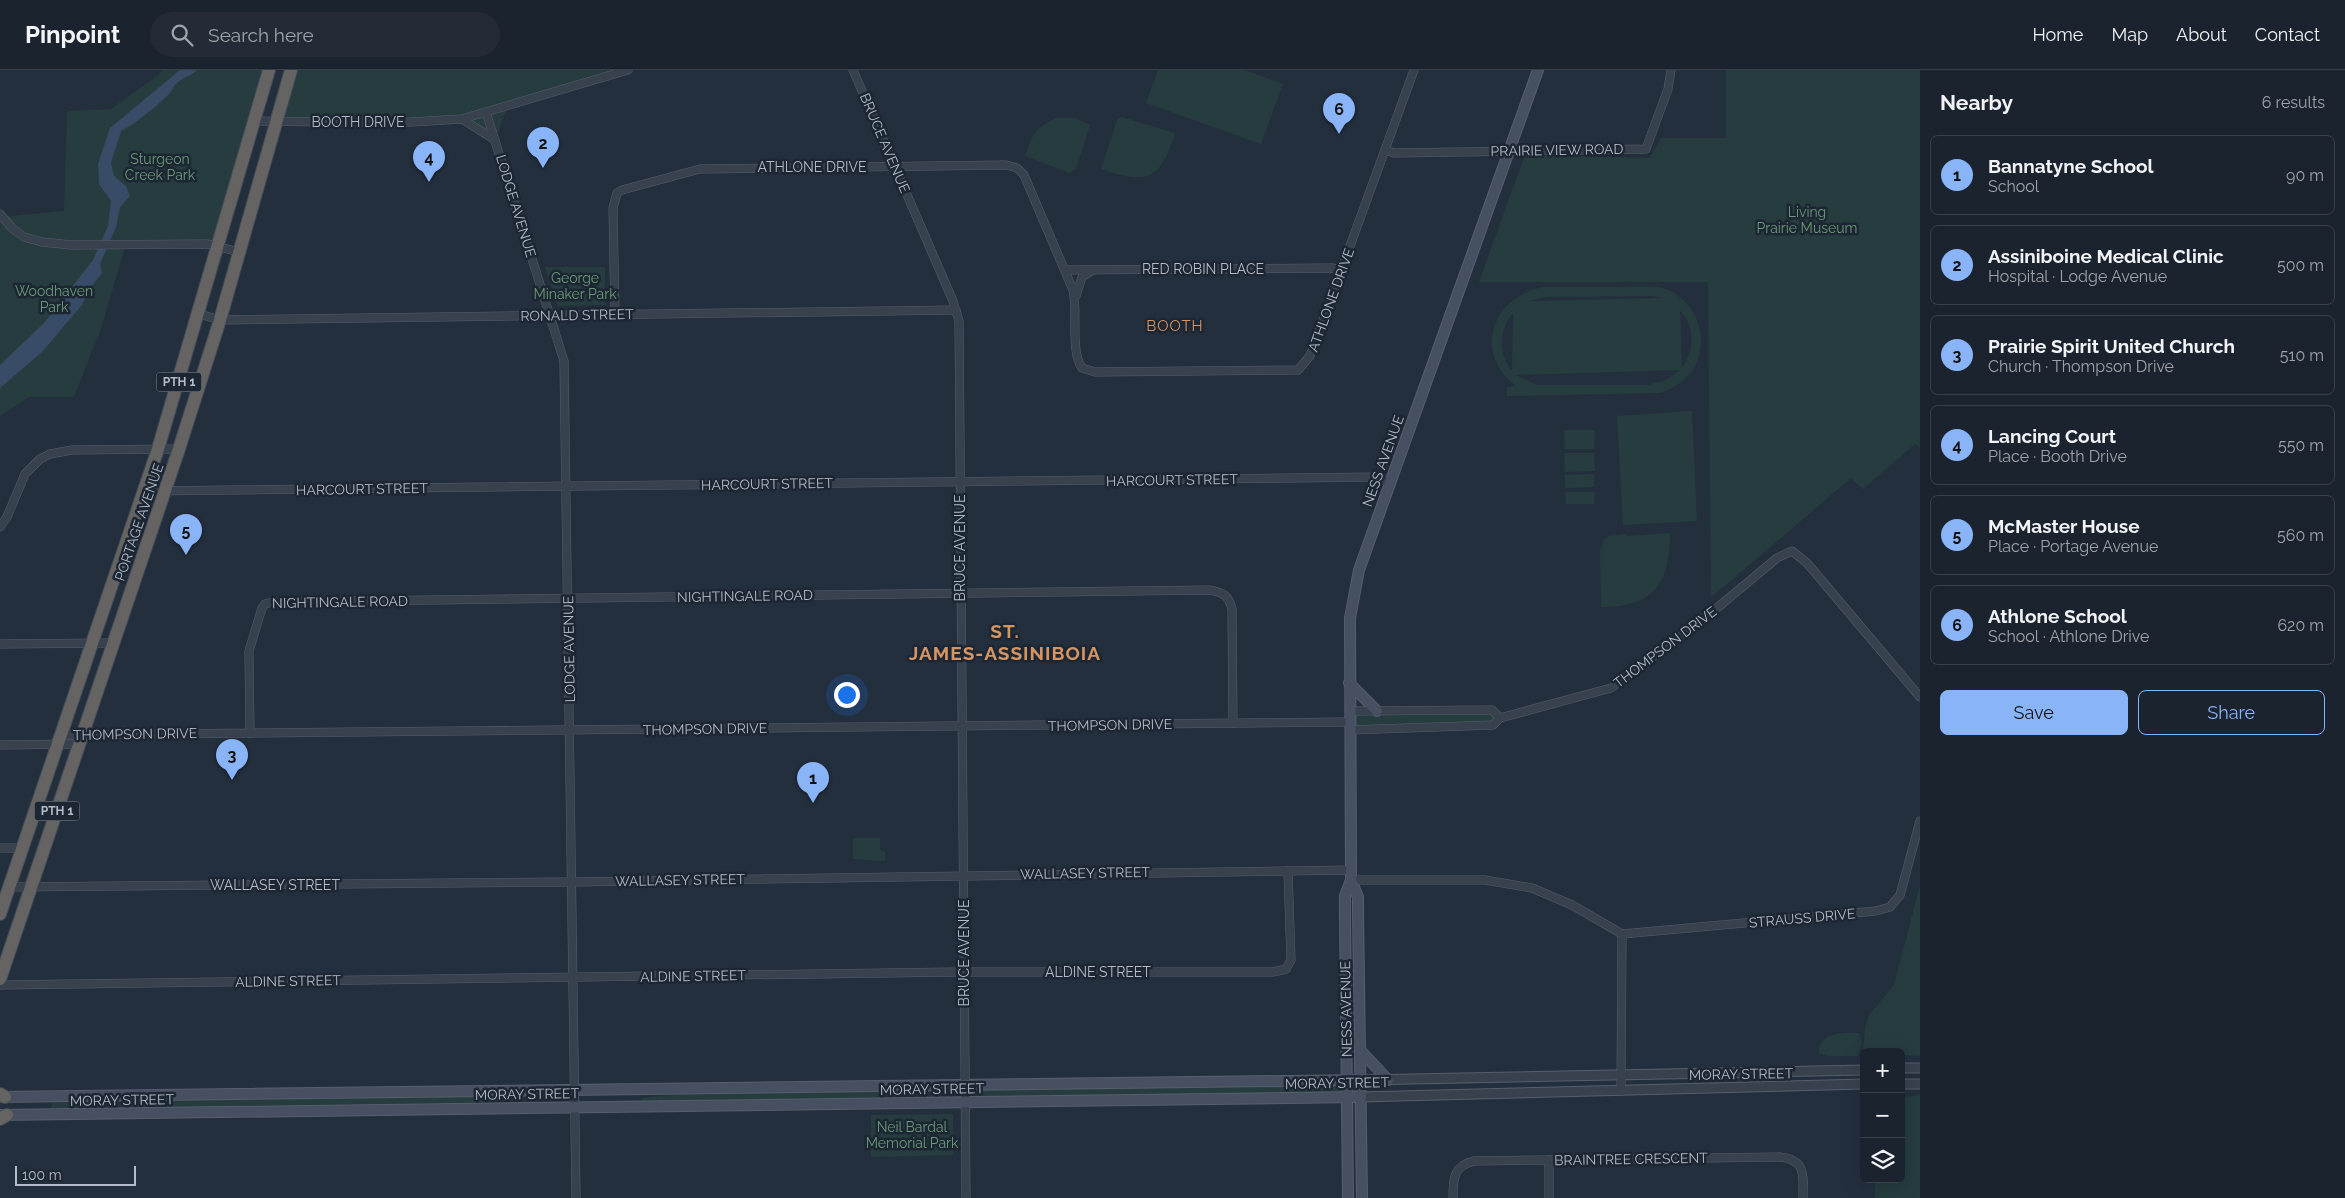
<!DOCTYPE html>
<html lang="en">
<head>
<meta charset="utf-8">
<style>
	:root { --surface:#1b232e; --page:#242b36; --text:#f1f3f6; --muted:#a0a4aa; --line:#39404a; --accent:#8ab4f8 }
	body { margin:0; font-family:Raleway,sans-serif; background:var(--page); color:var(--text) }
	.controls { position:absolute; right:15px; bottom:15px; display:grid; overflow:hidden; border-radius:8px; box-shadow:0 5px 20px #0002 }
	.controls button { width:45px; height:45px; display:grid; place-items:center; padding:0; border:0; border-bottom:1px solid var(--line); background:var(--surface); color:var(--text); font:25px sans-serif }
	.scale { position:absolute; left:15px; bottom:12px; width:121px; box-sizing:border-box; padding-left:5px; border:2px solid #b4bcc9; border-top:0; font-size:14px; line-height:18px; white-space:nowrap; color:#b4bcc9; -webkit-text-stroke:4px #1d2633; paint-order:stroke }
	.you { position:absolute; left:846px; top:624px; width:18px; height:18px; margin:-12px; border:4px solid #fff; border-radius:50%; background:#1a73e8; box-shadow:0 0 0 8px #1a73e833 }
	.badge { display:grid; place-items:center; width:32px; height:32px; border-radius:50%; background:var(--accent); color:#111; font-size:16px; font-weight:700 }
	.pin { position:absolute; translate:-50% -41px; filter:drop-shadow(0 1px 2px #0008) }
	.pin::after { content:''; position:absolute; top:26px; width:18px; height:15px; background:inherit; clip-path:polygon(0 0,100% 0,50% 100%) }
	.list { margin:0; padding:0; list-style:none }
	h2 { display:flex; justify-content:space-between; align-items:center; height:65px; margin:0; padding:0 20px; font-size:21px }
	h2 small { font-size:16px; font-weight:400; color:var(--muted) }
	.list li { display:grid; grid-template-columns:32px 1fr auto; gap:15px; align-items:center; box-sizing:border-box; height:80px; margin:0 10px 10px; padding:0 10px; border:1px solid var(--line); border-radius:8px }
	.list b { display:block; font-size:19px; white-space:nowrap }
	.list p { margin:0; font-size:16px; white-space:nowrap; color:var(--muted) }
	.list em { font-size:16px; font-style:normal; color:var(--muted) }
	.actions { display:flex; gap:10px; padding:15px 20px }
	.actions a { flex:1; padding:11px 0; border:1px solid var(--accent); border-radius:8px; text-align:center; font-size:18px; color:var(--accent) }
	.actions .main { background:var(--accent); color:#111 }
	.icon { flex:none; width:28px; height:28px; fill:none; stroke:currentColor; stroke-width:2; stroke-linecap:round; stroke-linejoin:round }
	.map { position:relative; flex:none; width:1920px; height:1128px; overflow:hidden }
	header { display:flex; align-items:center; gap:30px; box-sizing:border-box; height:70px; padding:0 25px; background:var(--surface); border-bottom:1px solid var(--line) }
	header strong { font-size:24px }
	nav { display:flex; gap:28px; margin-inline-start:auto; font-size:18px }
	.search { width:350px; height:45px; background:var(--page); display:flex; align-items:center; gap:12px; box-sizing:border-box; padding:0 18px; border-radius:28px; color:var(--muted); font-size:19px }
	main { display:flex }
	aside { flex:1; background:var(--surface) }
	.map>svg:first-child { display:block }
	.green { fill:#263c3f; fill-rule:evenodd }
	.water { fill:#394c67 }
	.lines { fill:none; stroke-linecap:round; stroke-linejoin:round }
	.minor-casing { stroke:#565f6c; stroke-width:9 }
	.tertiary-casing { stroke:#565f6c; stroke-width:11 }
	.secondary-casing { stroke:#565f6c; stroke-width:12 }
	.trunk-casing { stroke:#434c59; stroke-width:14 }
	.minor { stroke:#38414e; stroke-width:8 }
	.tertiary { stroke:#38414e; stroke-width:9 }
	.secondary { stroke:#465061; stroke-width:10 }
	.trunk { stroke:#656462; stroke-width:12 }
	.labels { text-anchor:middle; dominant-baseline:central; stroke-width:5; stroke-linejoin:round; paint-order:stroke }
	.shield { fill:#1d2633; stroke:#878f9c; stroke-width:1 }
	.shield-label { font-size:12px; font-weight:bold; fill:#b4bcc9 }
	.street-label { font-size:14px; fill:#b4bcc9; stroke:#1d2633 }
	.park-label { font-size:14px; fill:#6b9a76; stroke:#1d2633 }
	.neighbourhood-label { font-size:15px; letter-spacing:1px; fill:#d59563; stroke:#1d2633 }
	.district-label { font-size:19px; font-weight:bold; letter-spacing:1px; fill:#d59563; stroke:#1d2633 }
</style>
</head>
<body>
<header>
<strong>Pinpoint</strong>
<div class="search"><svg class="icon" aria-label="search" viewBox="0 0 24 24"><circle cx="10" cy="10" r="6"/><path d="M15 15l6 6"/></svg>Search here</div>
<nav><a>Home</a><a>Map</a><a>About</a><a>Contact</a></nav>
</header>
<main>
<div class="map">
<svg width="1920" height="1128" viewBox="0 0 1920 1128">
	<rect width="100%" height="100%" fill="#242f3e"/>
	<g class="green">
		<path d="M162,0H269L218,177L126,174L101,259L74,327H29L0,346V144L10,146L64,141L67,41L111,39L157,6Z"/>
		<path d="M291,0H628L508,35L495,70L462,49L276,52Z"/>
		<path d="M1158,0H1245L1283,14L1261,74L1146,33Z"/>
		<path d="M1726,0H1920V378L1915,374L1863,419L1851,408L1713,526L1711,525L1708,212H1479L1525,85L1650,88L1661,68H1726Z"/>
		<path d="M1122,47L1175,63C1160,111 1147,115 1101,99L1117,50Z"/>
		<path d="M1057,48H1075L1090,55L1076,99L1069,103L1025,86C1033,64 1034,58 1057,48Z"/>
		<path d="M545,197H605V235L558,236Z"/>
		<path d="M1543,217C1568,217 1594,217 1620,217C1633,217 1649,215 1662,218C1688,225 1706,254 1700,281C1696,302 1681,316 1660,323L1507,326V317L1516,316C1472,283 1492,227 1543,217ZM1652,226L1661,228L1529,231L1547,227ZM1680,241C1696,256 1694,282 1682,298ZM1513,243L1512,301C1498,283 1499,260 1513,243ZM1680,300L1666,310L1648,315H1537L1516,305Z"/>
		<path d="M1692,341L1697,451L1623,455L1617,346Z"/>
		<path d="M1564,360H1595L1594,379H1565Z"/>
		<path d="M1564,383H1594L1595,401L1565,402Z"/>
		<path d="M1594,404V417L1565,418V405Z"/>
		<path d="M1565,422H1595L1594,434H1566Z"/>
		<path d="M1670,463C1670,514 1654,537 1601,537L1600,481L1604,470L1609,466L1626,464L1627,466Z"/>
		<path d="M1492,640L1500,648L1493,655L1350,660V641Z"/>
		<path d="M853,768H880V780L885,782V791L853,789Z"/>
		<path d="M1920,815V986L1901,985V982L1863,983L1865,958L1869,945L1894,915Z"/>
		<path d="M1859,963L1862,974L1857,986H1827L1819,983C1819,961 1843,963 1859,963Z"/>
		<path d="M1347,1010V1027L965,1033V1014Z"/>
		<path d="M900,1021V1025L860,1028L642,1031V1028L676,1024Z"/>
		<path d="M1920,1025V1128H1875V1109H1901V1027Z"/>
		<path d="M511,1026V1030L476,1033L129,1037V1033L135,1031Z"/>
		<path d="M98,1032H105V1037L50,1039L53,1033Z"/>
		<path d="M953,1044V1085L871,1087V1045Z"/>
	</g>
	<path class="water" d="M180,0H197C191,6 184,7 177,13C173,16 172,22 168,25C153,39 139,51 121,61L111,93L114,106L126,116L130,126L120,137L116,157L100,194L102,203L87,222L82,235L42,282L0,318V295L44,253L93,190L108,156L111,131L99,114L98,94L110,58Z"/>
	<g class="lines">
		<defs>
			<g id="minor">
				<path d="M853,0L953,231L959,251L966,1128"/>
				<path d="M486,42L564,291L576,1128"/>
				<path d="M462,49L495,70"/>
				<path d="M255,51L394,53L462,49L628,0"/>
				<path d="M1385,80L1394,83L1646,79L1668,19L1671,0"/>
				<path d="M0,144L12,158L24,167L42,172L71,175L208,174L239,182"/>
				<path d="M1065,200L1332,198L1341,200"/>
				<path d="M1076,226L1082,207L1093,200"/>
				<path d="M199,244L220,250L956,240"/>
				<path d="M615,244L613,138L617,123L622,120L700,99L1006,95L1017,98L1024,105L1073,220C1078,241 1070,282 1082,298L1095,302L1298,300L1310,286L1414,0"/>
				<path d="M144,421L1376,407L1389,413"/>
				<path d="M0,457L7,447L25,404L40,389L50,384L72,380L179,379"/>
				<path d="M0,574L113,573"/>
				<path d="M1350,641L1492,640L1500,648"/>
				<path d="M1350,660L1493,655L1500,648L1611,618L1711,543L1777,488L1792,481L1807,493L1920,627"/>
				<path d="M250,663L249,581L262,538L265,534L272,532L1209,520C1223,522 1229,526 1232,539L1233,653"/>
				<path d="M61,665L1350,652"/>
				<path d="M0,675L79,674"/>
				<path d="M0,778H22"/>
				<path d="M1351,810H1485L1532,818L1572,835L1622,864L1876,841L1890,837L1900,825L1920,751"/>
				<path d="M9,817L573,812L1351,800"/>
				<path d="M0,915L956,902H1273L1286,899L1291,890L1288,801"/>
				<path d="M1621,1021L1622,864"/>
				<path d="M1549,1090V1128"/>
				<path d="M1453,1128C1453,1109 1453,1096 1474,1091L1780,1087C1807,1090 1803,1106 1803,1128"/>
			</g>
			<g id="tertiary">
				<path d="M1901,998H1920"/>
				<path d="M1361,1010L1864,1000"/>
				<path d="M1901,1014H1920"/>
				<path d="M1361,1027L1864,1014"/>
			</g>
			<g id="secondary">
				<path d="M1349,613L1377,641"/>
				<path d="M1351,810L1358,827V843L1362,1128"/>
				<path d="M1361,981L1388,1010"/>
				<path d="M0,1027L1361,1010"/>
				<path d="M0,1045L1361,1027"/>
				<path d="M1348,1128L1345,845V826L1351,810L1350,548L1359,500L1538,0"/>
			</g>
			<g id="trunk">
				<path d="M0,844L158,379L269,0"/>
				<path d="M0,909L179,379L220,250L291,0"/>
				<path d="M0,1024L5,1027"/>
				<path d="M0,1049L7,1045"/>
			</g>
		</defs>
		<use href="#minor" class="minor-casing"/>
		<use href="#tertiary" class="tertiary-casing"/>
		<use href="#secondary" class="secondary-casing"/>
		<use href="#trunk" class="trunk-casing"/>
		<use href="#minor" class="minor"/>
		<use href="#tertiary" class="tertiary"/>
		<use href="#secondary" class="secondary"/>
		<use href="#trunk" class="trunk"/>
	</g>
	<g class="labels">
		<g class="shield">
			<rect x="156.5" y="302.5" width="45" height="19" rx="4"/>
			<rect x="34.5" y="731.5" width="45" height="19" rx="4"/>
		</g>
		<g class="shield-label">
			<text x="179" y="312">PTH 1</text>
			<text x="57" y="741">PTH 1</text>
		</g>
		<g class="street-label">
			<text x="358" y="52">BOOTH DRIVE</text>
			<text transform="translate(885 73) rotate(67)">BRUCE AVENUE</text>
			<text transform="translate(1557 80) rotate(-1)">PRAIRIE VIEW ROAD</text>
			<text x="812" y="97">ATHLONE DRIVE</text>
			<text transform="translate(516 136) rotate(73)">LODGE AVENUE</text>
			<text x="1203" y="199">RED ROBIN PLACE</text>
			<text transform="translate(1331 230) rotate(-70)">ATHLONE DRIVE</text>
			<text transform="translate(577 245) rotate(-1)">RONALD STREET</text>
			<text transform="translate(1383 391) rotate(-70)">NESS AVENUE</text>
			<text transform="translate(1172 410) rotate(-1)">HARCOURT STREET</text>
			<text transform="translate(767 414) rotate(-1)">HARCOURT STREET</text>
			<text transform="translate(362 419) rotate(-1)">HARCOURT STREET</text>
			<text transform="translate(139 452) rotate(-71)">PORTAGE AVENUE</text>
			<text transform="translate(960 478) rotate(-90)">BRUCE AVENUE</text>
			<text transform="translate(745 526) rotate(-1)">NIGHTINGALE ROAD</text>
			<text transform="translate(340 532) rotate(-1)">NIGHTINGALE ROAD</text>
			<text transform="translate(1665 577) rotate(-37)">THOMPSON DRIVE</text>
			<text transform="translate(569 579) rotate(-91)">LODGE AVENUE</text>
			<text transform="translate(1110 655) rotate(-1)">THOMPSON DRIVE</text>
			<text transform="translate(705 659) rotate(-1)">THOMPSON DRIVE</text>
			<text transform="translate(135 664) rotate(-1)">THOMPSON DRIVE</text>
			<text transform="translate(1085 803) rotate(-1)">WALLASEY STREET</text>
			<text transform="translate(680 810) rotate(-1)">WALLASEY STREET</text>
			<text x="275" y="815">WALLASEY STREET</text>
			<text transform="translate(1802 848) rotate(-5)">STRAUSS DRIVE</text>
			<text transform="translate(964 883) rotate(-90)">BRUCE AVENUE</text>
			<text x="1098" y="902">ALDINE STREET</text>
			<text transform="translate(693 906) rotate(-1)">ALDINE STREET</text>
			<text transform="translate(288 911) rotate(-1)">ALDINE STREET</text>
			<text transform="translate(1346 939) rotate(-91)">NESS AVENUE</text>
			<text transform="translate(1741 1004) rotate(-1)">MORAY STREET</text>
			<text transform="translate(1337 1013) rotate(-1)">MORAY STREET</text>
			<text transform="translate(932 1019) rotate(-1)">MORAY STREET</text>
			<text transform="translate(527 1024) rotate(-1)">MORAY STREET</text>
			<text transform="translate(122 1030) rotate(-1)">MORAY STREET</text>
			<text transform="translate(1631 1089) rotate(-1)">BRAINTREE CRESCENT</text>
		</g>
		<g class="park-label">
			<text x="160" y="89">Sturgeon<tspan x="160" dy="16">Creek Park</tspan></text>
			<text x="1807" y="142">Living<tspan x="1807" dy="16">Prairie Museum</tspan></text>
			<text x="575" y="208">George<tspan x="575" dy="16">Minaker Park</tspan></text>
			<text x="54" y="221">Woodhaven<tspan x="54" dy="16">Park</tspan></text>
			<text x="912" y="1057">Neil Bardal<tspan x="912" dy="16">Memorial Park</tspan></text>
		</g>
		<g class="neighbourhood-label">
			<text x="1175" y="256">BOOTH</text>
		</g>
		<g class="district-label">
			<text x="1005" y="561">ST.<tspan x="1005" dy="22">JAMES-ASSINIBOIA</tspan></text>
		</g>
	</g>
</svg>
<div class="controls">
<button>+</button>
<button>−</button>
<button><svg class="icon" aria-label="layers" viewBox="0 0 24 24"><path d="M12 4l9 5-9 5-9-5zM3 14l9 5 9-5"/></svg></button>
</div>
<div class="scale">100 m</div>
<div class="you"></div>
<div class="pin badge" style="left:813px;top:733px">1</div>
<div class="pin badge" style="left:543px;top:98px">2</div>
<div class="pin badge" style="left:232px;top:710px">3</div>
<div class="pin badge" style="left:429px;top:112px">4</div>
<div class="pin badge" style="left:186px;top:485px">5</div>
<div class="pin badge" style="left:1339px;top:64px">6</div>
</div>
<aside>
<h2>Nearby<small>6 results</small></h2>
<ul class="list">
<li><span class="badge">1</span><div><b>Bannatyne School</b><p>School</p></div><em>90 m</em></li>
<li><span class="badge">2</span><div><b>Assiniboine Medical Clinic</b><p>Hospital · Lodge Avenue</p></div><em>500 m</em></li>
<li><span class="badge">3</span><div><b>Prairie Spirit United Church</b><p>Church · Thompson Drive</p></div><em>510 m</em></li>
<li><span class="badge">4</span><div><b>Lancing Court</b><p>Place · Booth Drive</p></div><em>550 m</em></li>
<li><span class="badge">5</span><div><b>McMaster House</b><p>Place · Portage Avenue</p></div><em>560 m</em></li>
<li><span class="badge">6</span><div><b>Athlone School</b><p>School · Athlone Drive</p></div><em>620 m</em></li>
</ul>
<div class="actions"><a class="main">Save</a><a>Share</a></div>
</aside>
</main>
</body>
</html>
